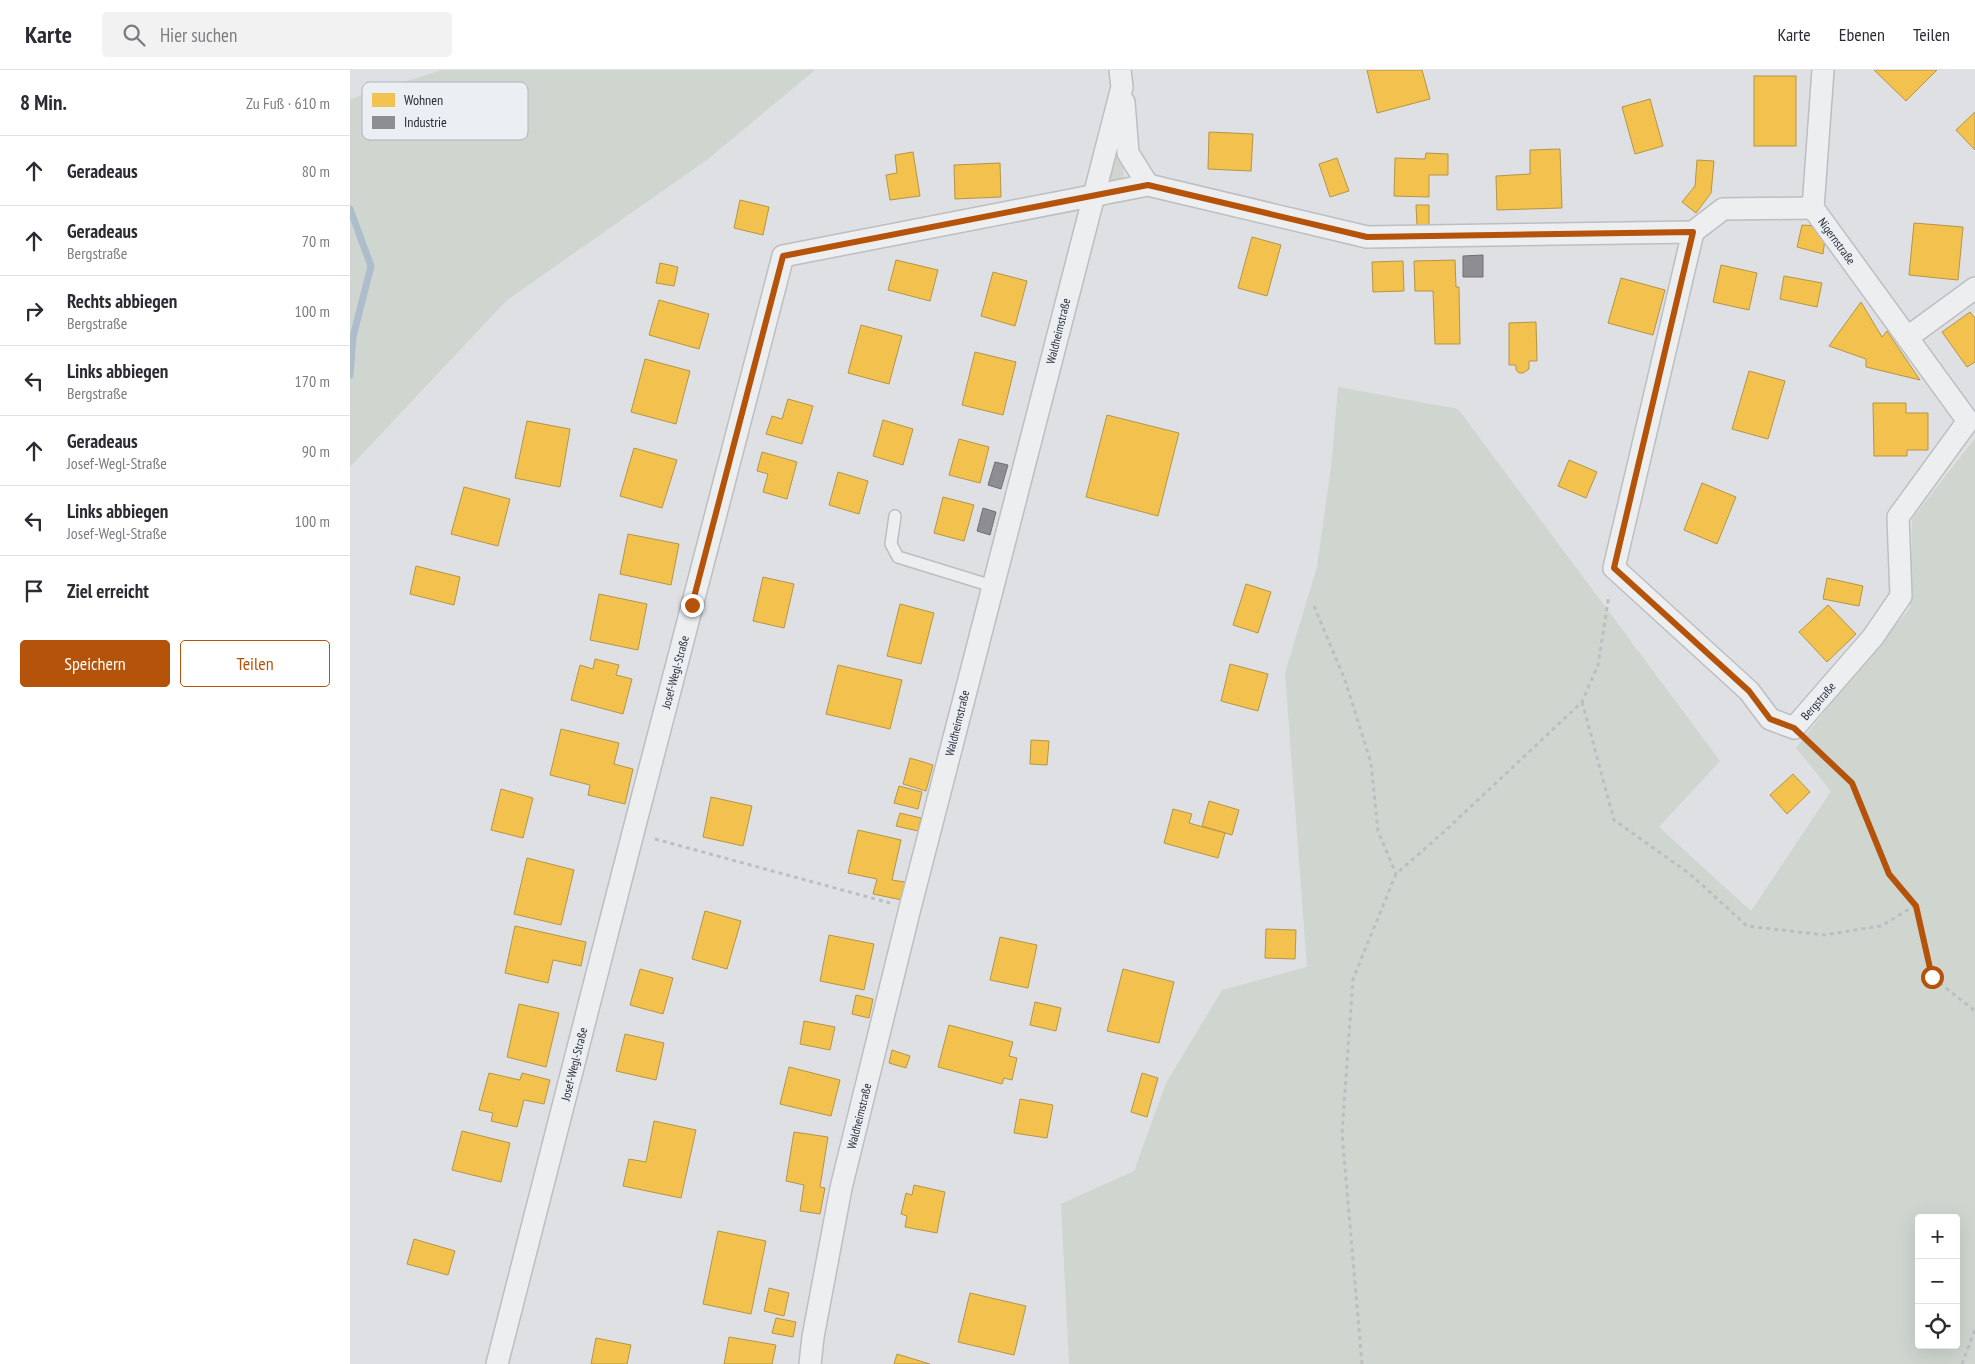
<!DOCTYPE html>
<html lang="de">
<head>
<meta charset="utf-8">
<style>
	:root { --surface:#fff; --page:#f2f2f3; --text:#2b2b33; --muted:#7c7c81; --line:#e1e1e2; --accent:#b45309 }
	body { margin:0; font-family:"PT Sans Narrow",sans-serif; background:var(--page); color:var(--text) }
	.controls { position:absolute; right:15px; bottom:15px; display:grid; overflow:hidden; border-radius:5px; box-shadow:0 5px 20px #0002 }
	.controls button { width:45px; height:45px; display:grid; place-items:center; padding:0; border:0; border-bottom:1px solid var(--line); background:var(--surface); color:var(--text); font:25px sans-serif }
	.stop { position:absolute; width:15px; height:15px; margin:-11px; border:4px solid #b45309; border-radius:50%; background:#fff }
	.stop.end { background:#b45309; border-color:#fff; box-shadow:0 1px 5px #0008 }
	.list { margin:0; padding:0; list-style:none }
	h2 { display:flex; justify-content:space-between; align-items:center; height:65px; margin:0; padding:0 20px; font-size:21px }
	h2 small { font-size:16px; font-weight:400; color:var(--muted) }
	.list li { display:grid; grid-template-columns:32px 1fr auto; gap:15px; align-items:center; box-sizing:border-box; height:70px; padding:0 20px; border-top:1px solid var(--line) }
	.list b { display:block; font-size:19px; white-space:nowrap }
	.list p { margin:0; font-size:16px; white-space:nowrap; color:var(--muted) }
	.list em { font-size:16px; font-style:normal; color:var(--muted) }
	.actions { display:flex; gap:10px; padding:15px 20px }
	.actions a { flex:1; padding:11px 0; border:1px solid var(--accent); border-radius:5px; text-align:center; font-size:18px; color:var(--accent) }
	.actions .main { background:var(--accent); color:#fff }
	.icon { flex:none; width:28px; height:28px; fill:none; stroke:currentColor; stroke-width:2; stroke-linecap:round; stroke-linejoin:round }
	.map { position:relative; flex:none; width:1625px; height:1294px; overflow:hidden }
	header { display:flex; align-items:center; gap:30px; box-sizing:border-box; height:70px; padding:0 25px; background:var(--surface); border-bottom:1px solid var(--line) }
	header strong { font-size:24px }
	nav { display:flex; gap:28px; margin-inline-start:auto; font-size:18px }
	.search { width:350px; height:45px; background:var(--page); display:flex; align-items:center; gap:12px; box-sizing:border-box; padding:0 18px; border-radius:5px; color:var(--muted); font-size:19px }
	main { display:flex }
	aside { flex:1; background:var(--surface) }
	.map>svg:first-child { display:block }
	.green { fill:#cfd6cf; fill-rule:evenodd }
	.homes { fill:#f2c14e; stroke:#b59548 }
	.industry { fill:#8d8d92; stroke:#6e7077 }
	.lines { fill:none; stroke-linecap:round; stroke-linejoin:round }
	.stream { stroke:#aebdcc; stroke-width:7 }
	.lane-casing { stroke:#bcbec1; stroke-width:14 }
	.street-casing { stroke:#bcbec1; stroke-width:24 }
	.path { stroke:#bcbfc2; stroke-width:3; stroke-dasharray:4 4; stroke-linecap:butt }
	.lane { stroke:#edeef0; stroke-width:11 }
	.street { stroke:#edeef0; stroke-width:21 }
	.route { stroke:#b45309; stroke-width:6 }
	.labels { text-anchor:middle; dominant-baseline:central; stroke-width:5; stroke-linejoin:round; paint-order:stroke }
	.street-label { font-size:12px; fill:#272e39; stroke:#ebeef3 }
	.key { fill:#ebeef3; stroke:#b0b4bb; stroke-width:1 }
	.key-label { font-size:14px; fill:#272e39 }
</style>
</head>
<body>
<header>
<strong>Karte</strong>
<div class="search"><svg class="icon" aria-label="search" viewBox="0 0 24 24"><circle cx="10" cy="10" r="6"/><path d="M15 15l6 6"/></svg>Hier suchen</div>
<nav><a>Karte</a><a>Ebenen</a><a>Teilen</a></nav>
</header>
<main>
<aside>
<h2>8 Min.<small>Zu Fuß · 610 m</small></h2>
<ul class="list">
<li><svg class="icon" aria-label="ahead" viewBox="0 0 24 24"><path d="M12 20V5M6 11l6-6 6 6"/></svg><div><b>Geradeaus</b></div><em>80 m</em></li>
<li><svg class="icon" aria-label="ahead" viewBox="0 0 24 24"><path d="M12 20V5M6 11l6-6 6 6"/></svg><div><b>Geradeaus</b><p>Bergstraße</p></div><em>70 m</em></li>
<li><svg class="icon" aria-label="right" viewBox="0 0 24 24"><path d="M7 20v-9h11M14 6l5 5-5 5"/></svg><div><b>Rechts abbiegen</b><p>Bergstraße</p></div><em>100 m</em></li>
<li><svg class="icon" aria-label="left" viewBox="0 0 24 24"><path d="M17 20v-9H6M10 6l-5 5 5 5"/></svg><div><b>Links abbiegen</b><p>Bergstraße</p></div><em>170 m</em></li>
<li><svg class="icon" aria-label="ahead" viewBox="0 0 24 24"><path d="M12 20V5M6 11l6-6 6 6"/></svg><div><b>Geradeaus</b><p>Josef-Wegl-Straße</p></div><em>90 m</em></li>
<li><svg class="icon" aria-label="left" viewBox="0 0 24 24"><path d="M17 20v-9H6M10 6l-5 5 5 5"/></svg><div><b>Links abbiegen</b><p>Josef-Wegl-Straße</p></div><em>100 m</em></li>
<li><svg class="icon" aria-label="arrive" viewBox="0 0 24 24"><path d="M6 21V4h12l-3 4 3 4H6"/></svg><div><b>Ziel erreicht</b></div></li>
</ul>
<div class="actions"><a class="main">Speichern</a><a>Teilen</a></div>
</aside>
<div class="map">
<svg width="1625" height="1294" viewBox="0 0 1625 1294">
	<rect width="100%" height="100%" fill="#dee0e3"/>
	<g class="green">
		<path d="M92,0H465L358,89L156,231L0,397V29Z"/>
		<path d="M765,76L772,82L774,111L756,115Z"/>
		<path d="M988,317L1108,339L1370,691L1309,757L1401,841L1481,721L1446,678L1517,588L1560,538L1562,449L1625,368V1294H719L711,1134L784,1101L816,1013L872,920L957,897L935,603L967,497L982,389ZM1569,1148H1606V1275H1569Z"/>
	</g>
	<g class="homes">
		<path d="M1017,0H1072L1080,29L1027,43Z"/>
		<path d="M1524,0H1587L1556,31Z"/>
		<rect x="1404" y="6" width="42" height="70"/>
		<path d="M1300,29L1313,76L1285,84L1272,37Z"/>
		<path d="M1625,42V80L1606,60Z"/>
		<path d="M859,62L903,64L901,101L858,99Z"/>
		<path d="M1210,79L1212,138L1147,140L1146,106L1180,104V80Z"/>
		<path d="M563,82L570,126L540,130L536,105L547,103L545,85Z"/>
		<path d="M1076,83L1098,84V105H1079V127L1044,126L1045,88L1075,89Z"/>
		<path d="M987,88L999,121L980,127L969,94Z"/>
		<path d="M1347,90L1364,91L1361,123L1346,143L1332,132L1345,116Z"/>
		<path d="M650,93L651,127L605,129L604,95Z"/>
		<path d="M390,130L419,137L413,165L384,158Z"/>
		<path d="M1066,135H1079V156H1067Z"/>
		<path d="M1564,153L1613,157L1608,210L1559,205Z"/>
		<path d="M1452,155L1467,156L1475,169L1473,184L1447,177Z"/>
		<path d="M902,167L931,175L917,226L888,218Z"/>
		<path d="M546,190L588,200L580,231L538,220Z"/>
		<path d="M1105,190L1106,217H1109L1110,274H1085L1083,221H1065L1064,191Z"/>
		<path d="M1053,191L1054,221L1023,222L1022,192Z"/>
		<path d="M310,193L328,197L324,216L306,213Z"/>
		<path d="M1371,195L1407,203L1399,240L1363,232Z"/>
		<path d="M643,202L677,211L665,256L631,246Z"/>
		<path d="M1434,206L1472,213L1467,237L1430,229Z"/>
		<path d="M1271,208L1315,220L1303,265L1258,253Z"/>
		<path d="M309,230L359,244L349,279L299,265Z"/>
		<path d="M1511,232L1532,267L1537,261L1570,310L1516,297V289L1479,276Z"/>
		<path d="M1620,242L1625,248V292L1617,297L1592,262Z"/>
		<path d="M1186,252L1187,291H1179V299L1173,303H1169L1166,300V295H1159V253Z"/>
		<path d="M511,255L552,266L539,314L498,303Z"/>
		<path d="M625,282L666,292L653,345L612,335Z"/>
		<path d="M295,289L340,301L326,354L281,342Z"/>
		<path d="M1399,301L1435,311L1418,369L1382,359Z"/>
		<path d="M438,329L463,336L452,374L416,364L422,346L432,349Z"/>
		<path d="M1523,333H1556V343H1578V380H1557V386H1524Z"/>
		<path d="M757,345L829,363L808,446L736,427Z"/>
		<path d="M533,350L563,359L553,395L523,386Z"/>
		<path d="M177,351L220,359L210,417L165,408Z"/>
		<path d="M609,369L639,377L630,413L599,405Z"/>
		<path d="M284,378L327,390L312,438L270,426Z"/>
		<path d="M412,382L447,392L437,429L413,422L418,404L407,401Z"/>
		<path d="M1219,390L1247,402L1236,428L1208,416Z"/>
		<path d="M488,402L518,411L509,444L479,435Z"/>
		<path d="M1352,413L1386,427L1367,474L1334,460Z"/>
		<path d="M114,417L160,429L148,476L101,464Z"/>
		<path d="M593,427L624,435L614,471L584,463Z"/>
		<path d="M278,464L329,474L321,515L270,504Z"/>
		<path d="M66,496L110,507L104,535L60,524Z"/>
		<path d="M413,507L444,514L434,558L403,551Z"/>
		<path d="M1477,508L1513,516L1509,536L1473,529Z"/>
		<path d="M896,514L921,522L908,563L883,555Z"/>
		<path d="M249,524L297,534L288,580L240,570Z"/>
		<path d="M550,534L584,543L571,594L537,586Z"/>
		<path d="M1478,535L1506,564L1477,592L1449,562Z"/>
		<path d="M245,589L269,595L266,605L282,609L273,644L221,630L230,595L243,599Z"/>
		<path d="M880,594L918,604L908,641L871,631Z"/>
		<path d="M488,595L552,610L540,659L476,644Z"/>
		<path d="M211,659L269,673L264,694L283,699L275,734L238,725L240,715L200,705Z"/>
		<path d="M681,670L699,671L697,695L680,694Z"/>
		<path d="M560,688L583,695L576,721L553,714Z"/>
		<path d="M1443,704L1460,722L1437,744L1420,725Z"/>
		<path d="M549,716L572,722L568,739L544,733Z"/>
		<path d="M151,719L183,728L173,768L141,760Z"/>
		<path d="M361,727L402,736L393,776L353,767Z"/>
		<path d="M859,731L889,740L882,765L852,756Z"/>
		<path d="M823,739L842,744L839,753L875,763L868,788L814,773Z"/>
		<path d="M550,743L571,748L568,761L546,756Z"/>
		<path d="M508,760L551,770L542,810L555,812L552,830L523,824L527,809L498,803Z"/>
		<path d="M177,788L224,800L211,855L164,844Z"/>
		<path d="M355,841L391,851L377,899L342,889Z"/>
		<path d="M165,856L236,872L231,896L203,890L198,913L155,903Z"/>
		<path d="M916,859L946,860L945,889L915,888Z"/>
		<path d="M479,865L524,874L514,920L470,911Z"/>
		<path d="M650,867L687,875L678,918L640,910Z"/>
		<path d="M290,899L323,908L313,944L280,935Z"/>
		<path d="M773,899L824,912L809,973L757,961Z"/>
		<path d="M506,925L523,929L519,948L502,944Z"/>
		<path d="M685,932L711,938L706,961L680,955Z"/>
		<path d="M169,934L209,943L196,997L157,987Z"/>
		<path d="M454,951L485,957L480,980L450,974Z"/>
		<path d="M599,955L663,972L659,986L667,988L662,1010L654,1008L652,1014L588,997Z"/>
		<path d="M275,964L314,973L306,1010L266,1001Z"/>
		<path d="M542,980L560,986L556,998L539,993Z"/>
		<path d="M439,997L490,1010L481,1046L430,1034Z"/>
		<path d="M139,1003L170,1010L172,1003L200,1010L194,1034L174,1030L167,1057L141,1051L143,1043L129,1040Z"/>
		<path d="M792,1003L808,1008L797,1047L781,1042Z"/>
		<path d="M670,1029L703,1035L697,1068L664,1063Z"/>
		<path d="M304,1051L346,1060L331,1128L273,1116L279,1089L296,1092Z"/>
		<path d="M112,1061L160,1073L151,1112L102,1100Z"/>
		<path d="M444,1062L478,1067L470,1117L475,1118L470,1144L450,1141L454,1115L436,1111Z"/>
		<path d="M564,1115L595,1122L587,1163L555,1157L557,1146L551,1144L556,1123L562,1125Z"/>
		<path d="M368,1161L416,1171L401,1244L353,1234Z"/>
		<path d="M64,1169L105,1181L98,1205L57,1194Z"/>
		<path d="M419,1218L439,1223L434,1246L414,1241Z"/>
		<path d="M620,1223L676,1236L664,1285L608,1272Z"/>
		<path d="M426,1248L446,1252L443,1267L422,1263Z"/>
		<path d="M379,1267L426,1275L422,1294H374Z"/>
		<path d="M246,1268L281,1275L277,1294H241Z"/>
		<path d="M547,1284L580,1294H544Z"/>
	</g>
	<g class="industry">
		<path d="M1133,185V207H1113V186Z"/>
		<path d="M645,392L658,395L651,419L638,415Z"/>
		<path d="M633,438L646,442L640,465L627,461Z"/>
	</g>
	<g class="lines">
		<path class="stream" d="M0,139L21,196L3,267L0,305"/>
		<defs>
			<path id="lane" d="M545,446L541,474L548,487L642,516"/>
			<g id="street">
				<path d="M774,32L778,83L798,115"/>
				<path d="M1343,162L1373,139L1463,138"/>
				<path d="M1558,267L1625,218"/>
				<path d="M147,1294L283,763L433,186L798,115L1017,167L1343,162L1264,498L1399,621L1420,649L1444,658L1523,567L1551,526L1548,447L1618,351L1463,138L1473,0"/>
				<path d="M460,1294L463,1267L491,1118L560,838L772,17L770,0"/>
			</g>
		</defs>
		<use href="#lane" class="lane-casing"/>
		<use href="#street" class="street-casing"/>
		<g class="path">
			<path d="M964,536L995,610L1021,693L1028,761L1046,804"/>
			<path d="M1232,632L1264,750L1340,804L1397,856L1474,865L1531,856L1566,835"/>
			<path d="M1460,674L1502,713L1539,804L1566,835L1582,907L1625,941"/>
			<path d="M305,769L540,833"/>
			<path d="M1012,1294L992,1063L1003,909L1046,804L1096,760L1232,632L1248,595L1259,525"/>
			<path d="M1612,1294L1625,1259"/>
		</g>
		<use href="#lane" class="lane"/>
		<use href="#street" class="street"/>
	</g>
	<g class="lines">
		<path class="route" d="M342,535L433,186L798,115L1017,167L1343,162L1264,498L1399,621L1420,649L1444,658L1502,713L1539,804L1566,836L1582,907"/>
	</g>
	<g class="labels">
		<g class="street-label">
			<text transform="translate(1487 171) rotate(54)">Nigernstraße</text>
			<text transform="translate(708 261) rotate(-76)">Waldheimstraße</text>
			<text transform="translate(325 602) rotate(-75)">Josef-Wegl-Straße</text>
			<text transform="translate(1468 631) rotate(-49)">Bergstraße</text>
			<text transform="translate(607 653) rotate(-76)">Waldheimstraße</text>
			<text transform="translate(224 994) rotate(-76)">Josef-Wegl-Straße</text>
			<text transform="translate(509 1046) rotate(-76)">Waldheimstraße</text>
		</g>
	</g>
	<rect x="12" y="12" width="166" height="58" rx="8" class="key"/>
	<rect x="22" y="23" width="23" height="14" fill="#f2c14e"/>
	<rect x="22" y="46" width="23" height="13" fill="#8d8d92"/>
	<g class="key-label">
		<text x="54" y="35">Wohnen</text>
		<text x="54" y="57">Industrie</text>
	</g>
</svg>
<div class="controls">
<button>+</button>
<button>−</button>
<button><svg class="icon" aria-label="locate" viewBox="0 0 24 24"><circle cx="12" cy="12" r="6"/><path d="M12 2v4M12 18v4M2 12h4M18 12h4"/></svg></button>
</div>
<div class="stop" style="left:1582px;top:907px"></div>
<div class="stop end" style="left:342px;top:535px"></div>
</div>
</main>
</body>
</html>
